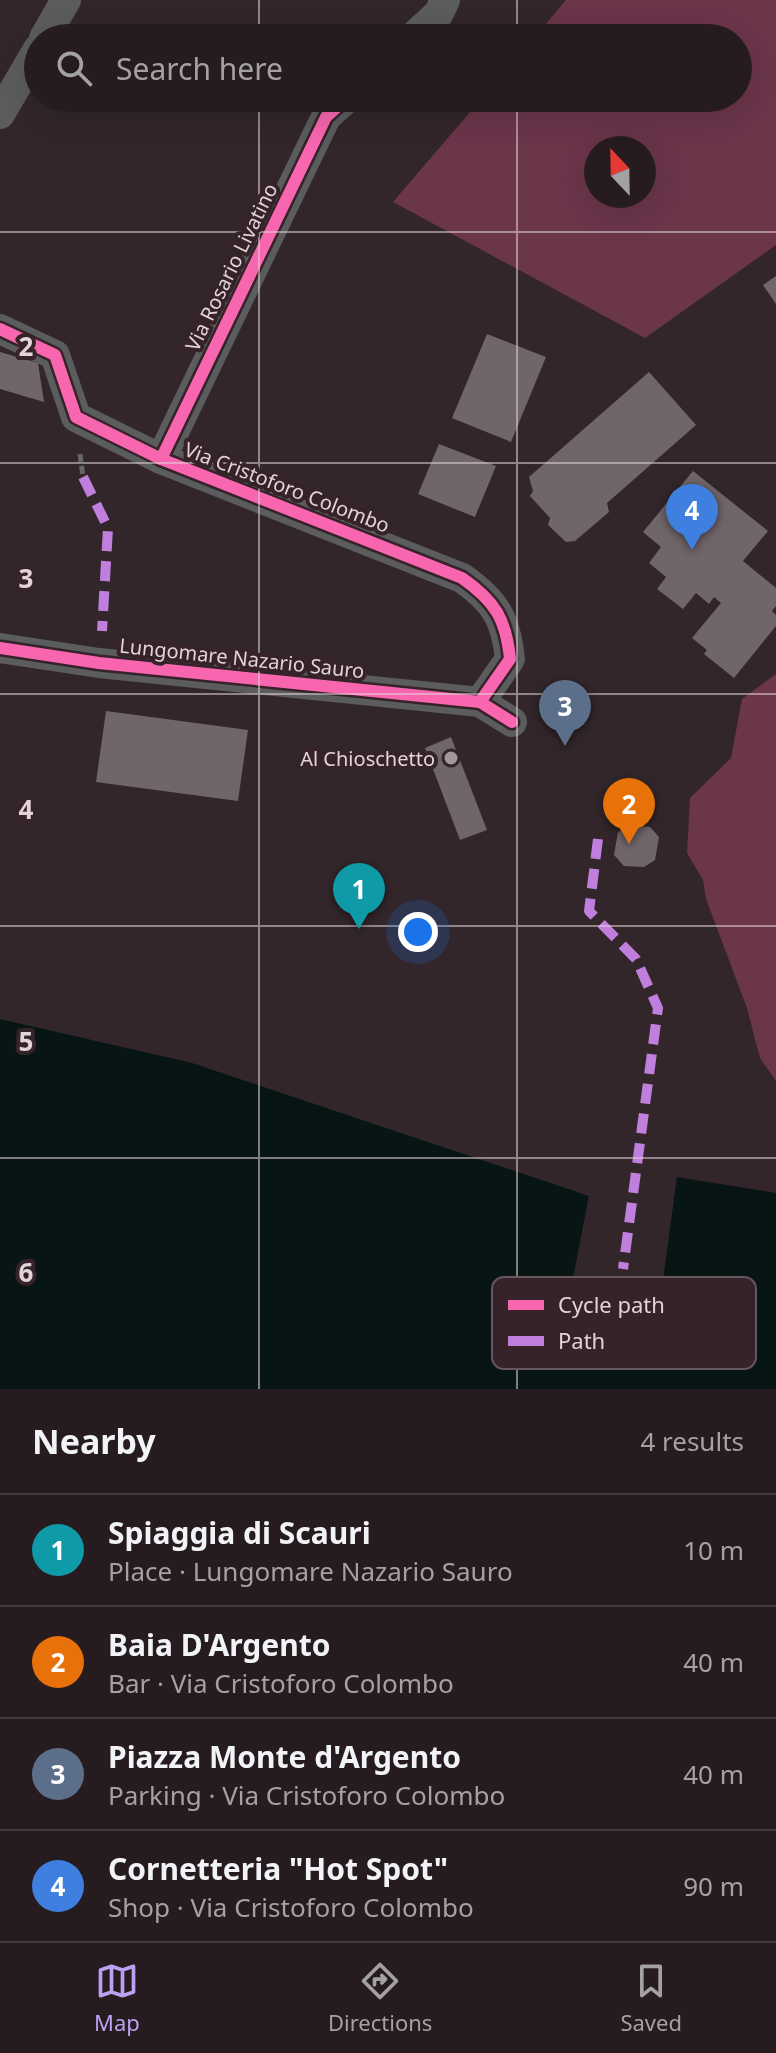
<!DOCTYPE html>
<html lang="en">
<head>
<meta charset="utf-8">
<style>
	:root { --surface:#261c20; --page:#32292d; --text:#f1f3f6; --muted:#a4a1a5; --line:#423a3e; --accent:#bca0f2 }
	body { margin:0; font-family:"Noto Sans",sans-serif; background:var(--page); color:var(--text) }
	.compass { position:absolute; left:584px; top:136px; width:72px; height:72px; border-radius:50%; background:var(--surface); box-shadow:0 8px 32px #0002; rotate:338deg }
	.you { position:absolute; left:418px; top:932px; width:28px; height:28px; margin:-20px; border:6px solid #fff; border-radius:50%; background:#1a73e8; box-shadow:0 0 0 12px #1a73e833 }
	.badge { display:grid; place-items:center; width:52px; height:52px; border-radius:50%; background:var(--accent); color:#fff; font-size:26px; font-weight:700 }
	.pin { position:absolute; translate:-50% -66px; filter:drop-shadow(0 2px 4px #0008) }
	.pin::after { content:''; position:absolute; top:42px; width:28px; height:24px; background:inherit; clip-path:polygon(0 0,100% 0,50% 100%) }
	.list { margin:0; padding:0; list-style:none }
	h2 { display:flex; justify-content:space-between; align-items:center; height:104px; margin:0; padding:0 32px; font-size:34px }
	h2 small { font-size:26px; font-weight:400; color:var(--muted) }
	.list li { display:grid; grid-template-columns:52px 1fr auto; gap:24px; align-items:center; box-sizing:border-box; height:112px; padding:0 32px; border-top:2px solid var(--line) }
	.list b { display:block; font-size:30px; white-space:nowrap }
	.list p { margin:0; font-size:26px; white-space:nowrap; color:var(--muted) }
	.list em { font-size:26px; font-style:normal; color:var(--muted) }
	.icon { flex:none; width:44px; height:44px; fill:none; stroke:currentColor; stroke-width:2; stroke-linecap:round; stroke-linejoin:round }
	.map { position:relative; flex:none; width:776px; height:1389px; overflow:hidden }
	.search { position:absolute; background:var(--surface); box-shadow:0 8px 32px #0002; left:24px; right:24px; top:24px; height:88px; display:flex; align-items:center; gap:20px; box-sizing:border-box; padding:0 28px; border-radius:44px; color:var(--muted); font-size:30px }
	.sheet { height:552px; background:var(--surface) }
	nav { display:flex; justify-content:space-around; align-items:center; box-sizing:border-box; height:112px; border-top:2px solid var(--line); background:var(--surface); font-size:22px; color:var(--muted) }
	nav a { display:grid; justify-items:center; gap:4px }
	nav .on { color:var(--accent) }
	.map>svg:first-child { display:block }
	.green { fill:#6b354a; fill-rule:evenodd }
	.water { fill:#081515 }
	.pier { fill:#32262a }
	.building { fill:#706569 }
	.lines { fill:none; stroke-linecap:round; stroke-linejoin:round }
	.path { stroke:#676566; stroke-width:5; stroke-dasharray:8 4; stroke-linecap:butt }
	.minor { stroke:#5b5c5d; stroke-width:30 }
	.quiet { stroke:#c07fdc; stroke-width:10; stroke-dasharray:20 10; stroke-linecap:butt }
	.cycleway-casing { stroke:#362229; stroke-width:17 }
	.cycleway { stroke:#f766af; stroke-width:12 }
	.grid { fill:none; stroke:#e1d3d8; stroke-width:2; stroke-opacity:0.55 }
	.poi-dot { fill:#a4969b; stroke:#362229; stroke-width:3 }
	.labels { text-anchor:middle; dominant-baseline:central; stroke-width:8; stroke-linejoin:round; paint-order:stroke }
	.street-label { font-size:20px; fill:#e1d3d8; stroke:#362229 }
	.poi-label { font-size:20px; fill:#e1d3d8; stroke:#362229; text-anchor:end }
	.key { fill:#362229; stroke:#69575e; stroke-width:2 }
	.key-label { font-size:22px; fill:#e1d3d8 }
	.grid-label { font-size:26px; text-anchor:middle; font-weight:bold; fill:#e1d3d8; stroke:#362229; stroke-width:8; stroke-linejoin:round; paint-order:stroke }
</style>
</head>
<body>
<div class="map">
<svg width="776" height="1389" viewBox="0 0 776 1389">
	<rect width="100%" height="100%" fill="#32262a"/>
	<g class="green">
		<path d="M566,0H776V245L645,338L393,202L482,98H738V38H534ZM596,148H644V196H596Z"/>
		<path d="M776,674V1081L760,1058L747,1008L706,899L703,880L687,853L690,798L731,758L742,699Z"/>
	</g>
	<path class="water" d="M0,1019L192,1063L589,1196L571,1289L606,1326L659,1309L677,1177L776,1193V1389H0Z"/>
	<path class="pier" d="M677,1173L659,1309L606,1326L571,1289L589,1196L591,1192L575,1288L607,1321L655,1306L673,1177Z"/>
	<g class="building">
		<path d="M776,276V304L763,285Z"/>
		<path d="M487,334L546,357L511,442L452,418Z"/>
		<path d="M0,352L38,363L44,402L0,389Z"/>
		<path d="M649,372L696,425L607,503L609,512L575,541L566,542L548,525L550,518L530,496L533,491L529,477Z"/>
		<path d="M439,444L496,466L475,517L418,494Z"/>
		<path d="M693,471L768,531L743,561L776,588V606L772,611L776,615V626L734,678L704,654L707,650L692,638L721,603L714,597L709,604L696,593L683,609L657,589L666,577L649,563L661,547L643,532Z"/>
		<path d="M106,711L248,730L238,801L96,782Z"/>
		<path d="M451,737L487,830L460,840L425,748Z"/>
		<path d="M630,825L650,827L659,837L655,860L644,867L624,866L614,855L618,832Z"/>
	</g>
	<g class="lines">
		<path class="path" d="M80,454L83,477"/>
		<g class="minor">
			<path d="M44,38L66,0"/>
			<path d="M412,38L439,13L445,0"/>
			<path d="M0,114L38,49"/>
			<path d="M0,329L55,355L76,417L161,459L462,578C495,601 506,619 510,659L480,702"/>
			<path d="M161,459L326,117L347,98"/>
			<path d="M0,648L99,663L480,702L512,722"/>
		</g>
		<g class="quiet">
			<path d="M83,477L108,528L102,631"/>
			<path d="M598,839L589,911L636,959L658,1008L623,1269"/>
		</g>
		<defs>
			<g id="cycleway">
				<path d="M0,329L55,355L76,417L161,459L462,578C495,601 506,619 510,659L480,702"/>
				<path d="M161,459L326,117L347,98"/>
				<path d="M0,648L99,663L480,702L512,722"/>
			</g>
		</defs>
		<use href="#cycleway" class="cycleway-casing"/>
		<use href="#cycleway" class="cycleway"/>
	</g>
	<path class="grid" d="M259,0V38M517,0V38M259,98V1389M517,98V1389M0,232H776M0,463H776M0,694H776M0,926H776M0,1158H776"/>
	<circle class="poi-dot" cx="451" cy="758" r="8"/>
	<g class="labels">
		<g class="street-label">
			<text transform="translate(231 267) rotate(-64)">Via Rosario Livatino</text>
			<text transform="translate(287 487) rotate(21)">Via Cristoforo Colombo</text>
			<text transform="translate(242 658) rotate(6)">Lungomare Nazario Sauro</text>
		</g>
		<g class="poi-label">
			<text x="435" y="758">Al Chioschetto</text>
		</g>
	</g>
	<rect x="492" y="1277" width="264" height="92" rx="12" class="key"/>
	<rect x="508" y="1300" width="36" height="10" fill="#f766af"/>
	<rect x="508" y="1336" width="36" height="10" fill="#c07fdc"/>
	<g class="key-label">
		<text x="558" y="1313">Cycle path</text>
		<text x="558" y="1349">Path</text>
	</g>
	<g class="grid-label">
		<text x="26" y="356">2</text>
		<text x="26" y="588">3</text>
		<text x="26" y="819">4</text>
		<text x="26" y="1051">5</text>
		<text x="26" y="1282">6</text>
	</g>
</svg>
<svg class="compass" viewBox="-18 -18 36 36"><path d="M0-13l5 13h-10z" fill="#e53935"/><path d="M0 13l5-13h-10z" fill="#a4a1a5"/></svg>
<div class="you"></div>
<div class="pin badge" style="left:359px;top:929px;background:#0f9aa8">1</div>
<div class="pin badge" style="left:629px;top:844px;background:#e8710a">2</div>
<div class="pin badge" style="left:565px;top:746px;background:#5c6f8a">3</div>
<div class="pin badge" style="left:692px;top:550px;background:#3f7fe0">4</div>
<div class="search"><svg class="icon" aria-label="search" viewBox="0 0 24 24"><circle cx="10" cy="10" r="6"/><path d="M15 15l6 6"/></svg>Search here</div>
</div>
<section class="sheet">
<h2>Nearby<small>4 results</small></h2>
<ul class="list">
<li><span class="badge" style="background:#0f9aa8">1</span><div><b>Spiaggia di Scauri</b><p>Place · Lungomare Nazario Sauro</p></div><em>10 m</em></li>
<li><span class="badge" style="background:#e8710a">2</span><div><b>Baia D'Argento</b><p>Bar · Via Cristoforo Colombo</p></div><em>40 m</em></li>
<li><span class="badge" style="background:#5c6f8a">3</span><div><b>Piazza Monte d'Argento</b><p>Parking · Via Cristoforo Colombo</p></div><em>40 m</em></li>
<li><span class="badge" style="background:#3f7fe0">4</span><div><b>Cornetteria &quot;Hot Spot&quot;</b><p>Shop · Via Cristoforo Colombo</p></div><em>90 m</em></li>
</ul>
</section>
<nav>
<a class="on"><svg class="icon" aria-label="map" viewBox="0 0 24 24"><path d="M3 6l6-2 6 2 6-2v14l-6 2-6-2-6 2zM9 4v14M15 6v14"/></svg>Map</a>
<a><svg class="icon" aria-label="directions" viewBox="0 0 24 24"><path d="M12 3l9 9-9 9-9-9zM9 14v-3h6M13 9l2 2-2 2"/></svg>Directions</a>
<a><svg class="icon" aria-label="saved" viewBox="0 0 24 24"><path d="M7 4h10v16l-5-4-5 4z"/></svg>Saved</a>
</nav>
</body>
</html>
